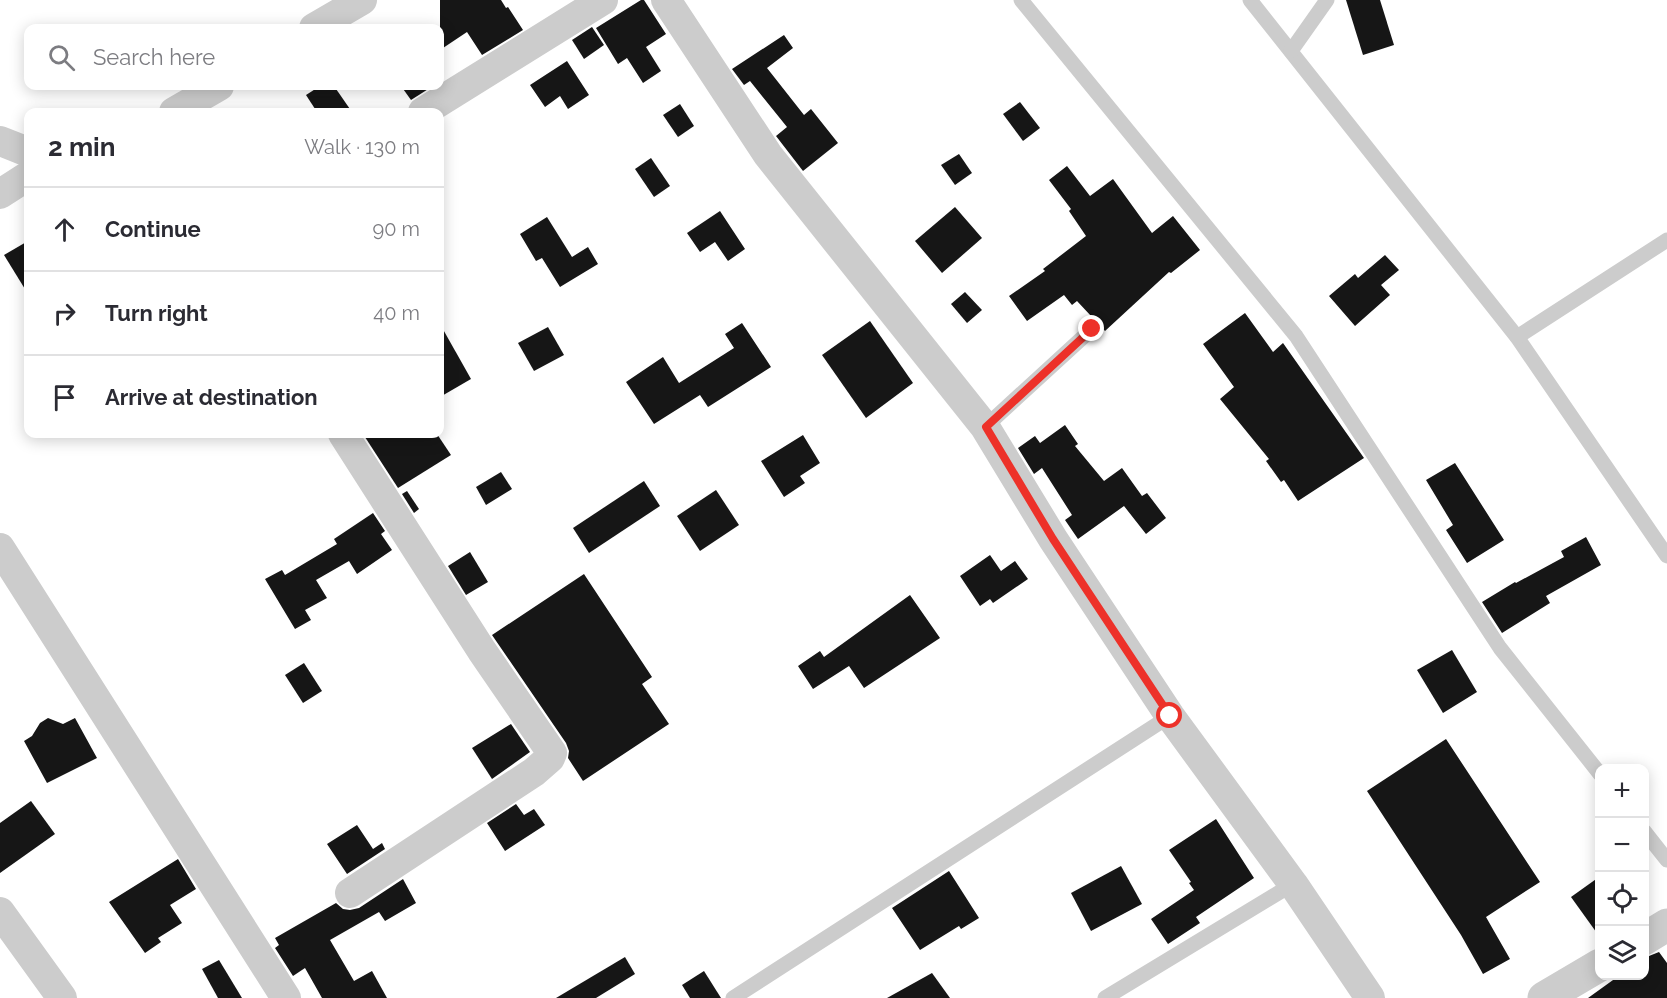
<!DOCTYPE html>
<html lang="en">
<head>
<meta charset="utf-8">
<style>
	:root { --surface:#fff; --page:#f7f7f7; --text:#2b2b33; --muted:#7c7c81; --line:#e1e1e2 }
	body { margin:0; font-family:Raleway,sans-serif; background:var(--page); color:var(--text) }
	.controls { position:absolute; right:18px; bottom:18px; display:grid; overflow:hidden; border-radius:12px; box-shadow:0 3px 15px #0003 }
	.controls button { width:54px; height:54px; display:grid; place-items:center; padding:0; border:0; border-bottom:2px solid var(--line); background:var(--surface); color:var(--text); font:30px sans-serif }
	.stop { position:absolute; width:18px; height:18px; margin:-14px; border:4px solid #ed3129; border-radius:50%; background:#fff }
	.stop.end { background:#ed3129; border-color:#fff; box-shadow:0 2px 6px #0008 }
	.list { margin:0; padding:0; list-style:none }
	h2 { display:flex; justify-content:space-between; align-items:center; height:78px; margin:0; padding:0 24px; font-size:26px }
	h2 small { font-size:20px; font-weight:400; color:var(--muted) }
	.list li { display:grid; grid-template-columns:39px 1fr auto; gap:18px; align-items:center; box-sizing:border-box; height:84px; padding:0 24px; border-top:2px solid var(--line) }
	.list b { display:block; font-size:22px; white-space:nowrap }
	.list em { font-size:20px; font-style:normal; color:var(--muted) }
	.icon { flex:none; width:33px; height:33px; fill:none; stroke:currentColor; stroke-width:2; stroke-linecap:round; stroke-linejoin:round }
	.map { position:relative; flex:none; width:1667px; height:998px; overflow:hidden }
	.search { position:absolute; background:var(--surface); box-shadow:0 3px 15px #0003; left:24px; top:24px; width:420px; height:66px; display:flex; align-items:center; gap:15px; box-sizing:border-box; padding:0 21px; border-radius:12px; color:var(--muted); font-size:22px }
	.panel { position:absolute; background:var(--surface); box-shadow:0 3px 15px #0003; left:24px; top:108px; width:420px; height:330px; border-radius:12px }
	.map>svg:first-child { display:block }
	.building { fill:#161616 }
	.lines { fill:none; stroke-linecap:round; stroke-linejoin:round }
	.service { stroke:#ccc; stroke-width:15 }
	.minor { stroke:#ccc; stroke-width:30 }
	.tertiary { stroke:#ccc; stroke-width:33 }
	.route { stroke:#ed3129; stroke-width:8 }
</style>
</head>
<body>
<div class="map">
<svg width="1667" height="998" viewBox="0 0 1667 998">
	<rect width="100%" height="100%" fill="#fff"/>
	<g class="building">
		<path d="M440,0H501L506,8L508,7L523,30L482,55L467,32L440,50Z"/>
		<path d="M641,0H644L666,34L646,47L661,71L643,83L627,58L618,64L596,28Z"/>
		<path d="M1346,0H1380L1394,45L1363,55Z"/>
		<path d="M592,27L604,45L584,59L572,40Z"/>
		<path d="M784,35L793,48L767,68L804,115L811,109L838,143L803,171L776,136L787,127L750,81L744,85L732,69Z"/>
		<path d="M567,61L589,95L568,109L560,96L545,107L530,85Z"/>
		<path d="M320,86H334L352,112H317L306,95Z"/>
		<path d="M401,86H433L411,100Z"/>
		<path d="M1020,102L1040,128L1023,141L1003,114Z"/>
		<path d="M680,104L694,126L678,137L663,115Z"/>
		<path d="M959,154L972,173L955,185L941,165Z"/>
		<path d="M651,158L670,186L654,197L635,169Z"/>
		<path d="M1067,166L1090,196L1113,179L1152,233L1173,216L1200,250L1171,273L1169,272L1105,331L1077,301L1072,305L1064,295L1027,321L1009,296L1045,271L1043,269L1086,236L1069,211L1071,209L1049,180Z"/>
		<path d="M955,207L982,238L942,273L915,241Z"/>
		<path d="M720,211L745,249L728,261L715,242L700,252L687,233Z"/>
		<path d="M547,217L572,257L588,247L598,264L560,287L542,258L536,261L520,234Z"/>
		<path d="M28,241V294L4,255Z"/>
		<path d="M1385,255L1399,270L1381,285L1390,295L1355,326L1329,296L1355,274L1358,278Z"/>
		<path d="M965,292L982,310L967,323L951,304Z"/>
		<path d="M1245,313L1273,352L1283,343L1364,458L1298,501L1284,480L1281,482L1266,461L1269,459L1220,399L1234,387L1203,344Z"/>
		<path d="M870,321L913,383L866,418L822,355Z"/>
		<path d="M742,323L771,367L708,407L700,395L654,424L626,382L663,357L679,383L734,348L725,334Z"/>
		<path d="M440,324L471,379L440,397Z"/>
		<path d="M548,327L564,355L534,371L518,343Z"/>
		<path d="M1065,425L1078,444L1075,446L1104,481L1122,468L1142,496L1147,493L1166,518L1146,534L1124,506L1078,539L1065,520L1072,515L1042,468L1034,474L1018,448L1035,436L1040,443Z"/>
		<path d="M363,434H437L451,455L398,488Z"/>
		<path d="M803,435L820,463L800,476L805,483L784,497L761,461Z"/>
		<path d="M1455,463L1504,540L1467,563L1446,530L1453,525L1426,480Z"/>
		<path d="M501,472L512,489L486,505L476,487Z"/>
		<path d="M644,481L660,506L589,553L573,528Z"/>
		<path d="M716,490L739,525L700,551L677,516Z"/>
		<path d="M407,491L419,509L414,513L402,494Z"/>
		<path d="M373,513L385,531L381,534L392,550L357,574L349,561L316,580L327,598L305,610L311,620L295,629L265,579L282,570L285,575L337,544L334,539Z"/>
		<path d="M1586,537L1601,565L1546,596L1550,603L1502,633L1482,602L1515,582L1516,583L1564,557L1561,551Z"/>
		<path d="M470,552L488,582L466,595L448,566Z"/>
		<path d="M990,555L1001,571L1015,561L1028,579L993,603L990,599L980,606L960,576Z"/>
		<path d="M584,574L652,677L642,684L669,724L583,781L568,758L569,751L566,743L492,635Z"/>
		<path d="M910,595L940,638L864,688L849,666L813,689L798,666L820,651L824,657Z"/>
		<path d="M1452,650L1477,692L1443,713L1417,670Z"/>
		<path d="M304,663L322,691L303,703L285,675Z"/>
		<path d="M48,718L63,724L75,718L97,758L47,783L24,741L32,736L40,723Z"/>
		<path d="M511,724L530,752L492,779L472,748Z"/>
		<path d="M1446,739L1540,882L1486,917L1510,959L1483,974L1461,935L1367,791Z"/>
		<path d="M31,801L55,834L0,873V823Z"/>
		<path d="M516,804L524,815L534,809L545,825L505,851L487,823Z"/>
		<path d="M1216,819L1254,878L1196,917L1200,923L1168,944L1151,919L1194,890L1189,883L1191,882L1169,850Z"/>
		<path d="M357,825L373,849L382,843L385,849L347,874L327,844Z"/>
		<path d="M178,859L196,889L170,905L182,923L158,938L161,942L145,953L109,902Z"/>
		<path d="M1121,866L1142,904L1091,931L1071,893Z"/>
		<path d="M949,871L979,918L961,929L959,926L920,950L892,908Z"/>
		<path d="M1599,877V936L1571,897Z"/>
		<path d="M403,879L416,903L385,921L379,912L330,940L354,981L372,971L387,998H322L305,968L293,976L275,948L279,945L275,938L336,903L343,909L350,910L359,908Z"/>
		<path d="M1659,952L1667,963V998H1588L1620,975H1644V958Z"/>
		<path d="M625,957L635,974L596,998H556Z"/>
		<path d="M219,960L242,998H218L202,969Z"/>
		<path d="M704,971L721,998H690L682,985Z"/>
		<path d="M932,973L950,998H887Z"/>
	</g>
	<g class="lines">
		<g class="service">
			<path d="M1021,0L1296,336L1500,648L1600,774"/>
			<path d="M1250,0L1517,337L1667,556"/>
			<path d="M1291,51L1327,0"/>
			<path d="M1517,337L1667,240"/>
			<path d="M985,427L1092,329"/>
			<path d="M1644,831L1667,860"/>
			<path d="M733,998L1170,716"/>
			<path d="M1105,998L1293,884"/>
		</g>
		<g class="minor">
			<path d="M666,0L768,155L985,427L1053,539L1170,716L1293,884L1370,998"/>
			<path d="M314,28L362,0"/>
			<path d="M174,112L219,86"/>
			<path d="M423,112L603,0"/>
			<path d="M0,141L28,152"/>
			<path d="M0,194L28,176"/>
			<path d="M343,434L482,651L552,753L550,758L534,772L350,893"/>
			<path d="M0,548L286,998"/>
			<path d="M0,912L62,998"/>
		</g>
		<g class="tertiary">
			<path d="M1644,939L1667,925"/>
			<path d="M1544,998L1600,965"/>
		</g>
	</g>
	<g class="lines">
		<path class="route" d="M1092,329L986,427L1053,539L1170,716"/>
	</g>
</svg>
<div class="controls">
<button>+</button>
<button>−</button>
<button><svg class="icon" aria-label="locate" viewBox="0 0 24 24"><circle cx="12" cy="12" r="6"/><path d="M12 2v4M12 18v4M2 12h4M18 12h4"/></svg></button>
<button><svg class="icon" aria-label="layers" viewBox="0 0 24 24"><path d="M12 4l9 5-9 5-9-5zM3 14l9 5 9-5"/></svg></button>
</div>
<div class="stop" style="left:1170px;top:716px"></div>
<div class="stop end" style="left:1092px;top:329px"></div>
<div class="search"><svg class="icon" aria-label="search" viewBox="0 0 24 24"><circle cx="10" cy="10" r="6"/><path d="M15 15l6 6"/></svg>Search here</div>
<section class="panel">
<h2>2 min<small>Walk · 130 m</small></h2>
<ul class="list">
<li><svg class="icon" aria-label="ahead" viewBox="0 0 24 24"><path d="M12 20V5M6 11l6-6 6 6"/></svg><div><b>Continue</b></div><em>90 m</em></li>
<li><svg class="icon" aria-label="right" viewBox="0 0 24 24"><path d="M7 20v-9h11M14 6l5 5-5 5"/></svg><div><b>Turn right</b></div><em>40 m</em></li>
<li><svg class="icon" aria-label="arrive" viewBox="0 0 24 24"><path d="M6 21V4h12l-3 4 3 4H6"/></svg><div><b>Arrive at destination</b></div></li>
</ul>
</section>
</div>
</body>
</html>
